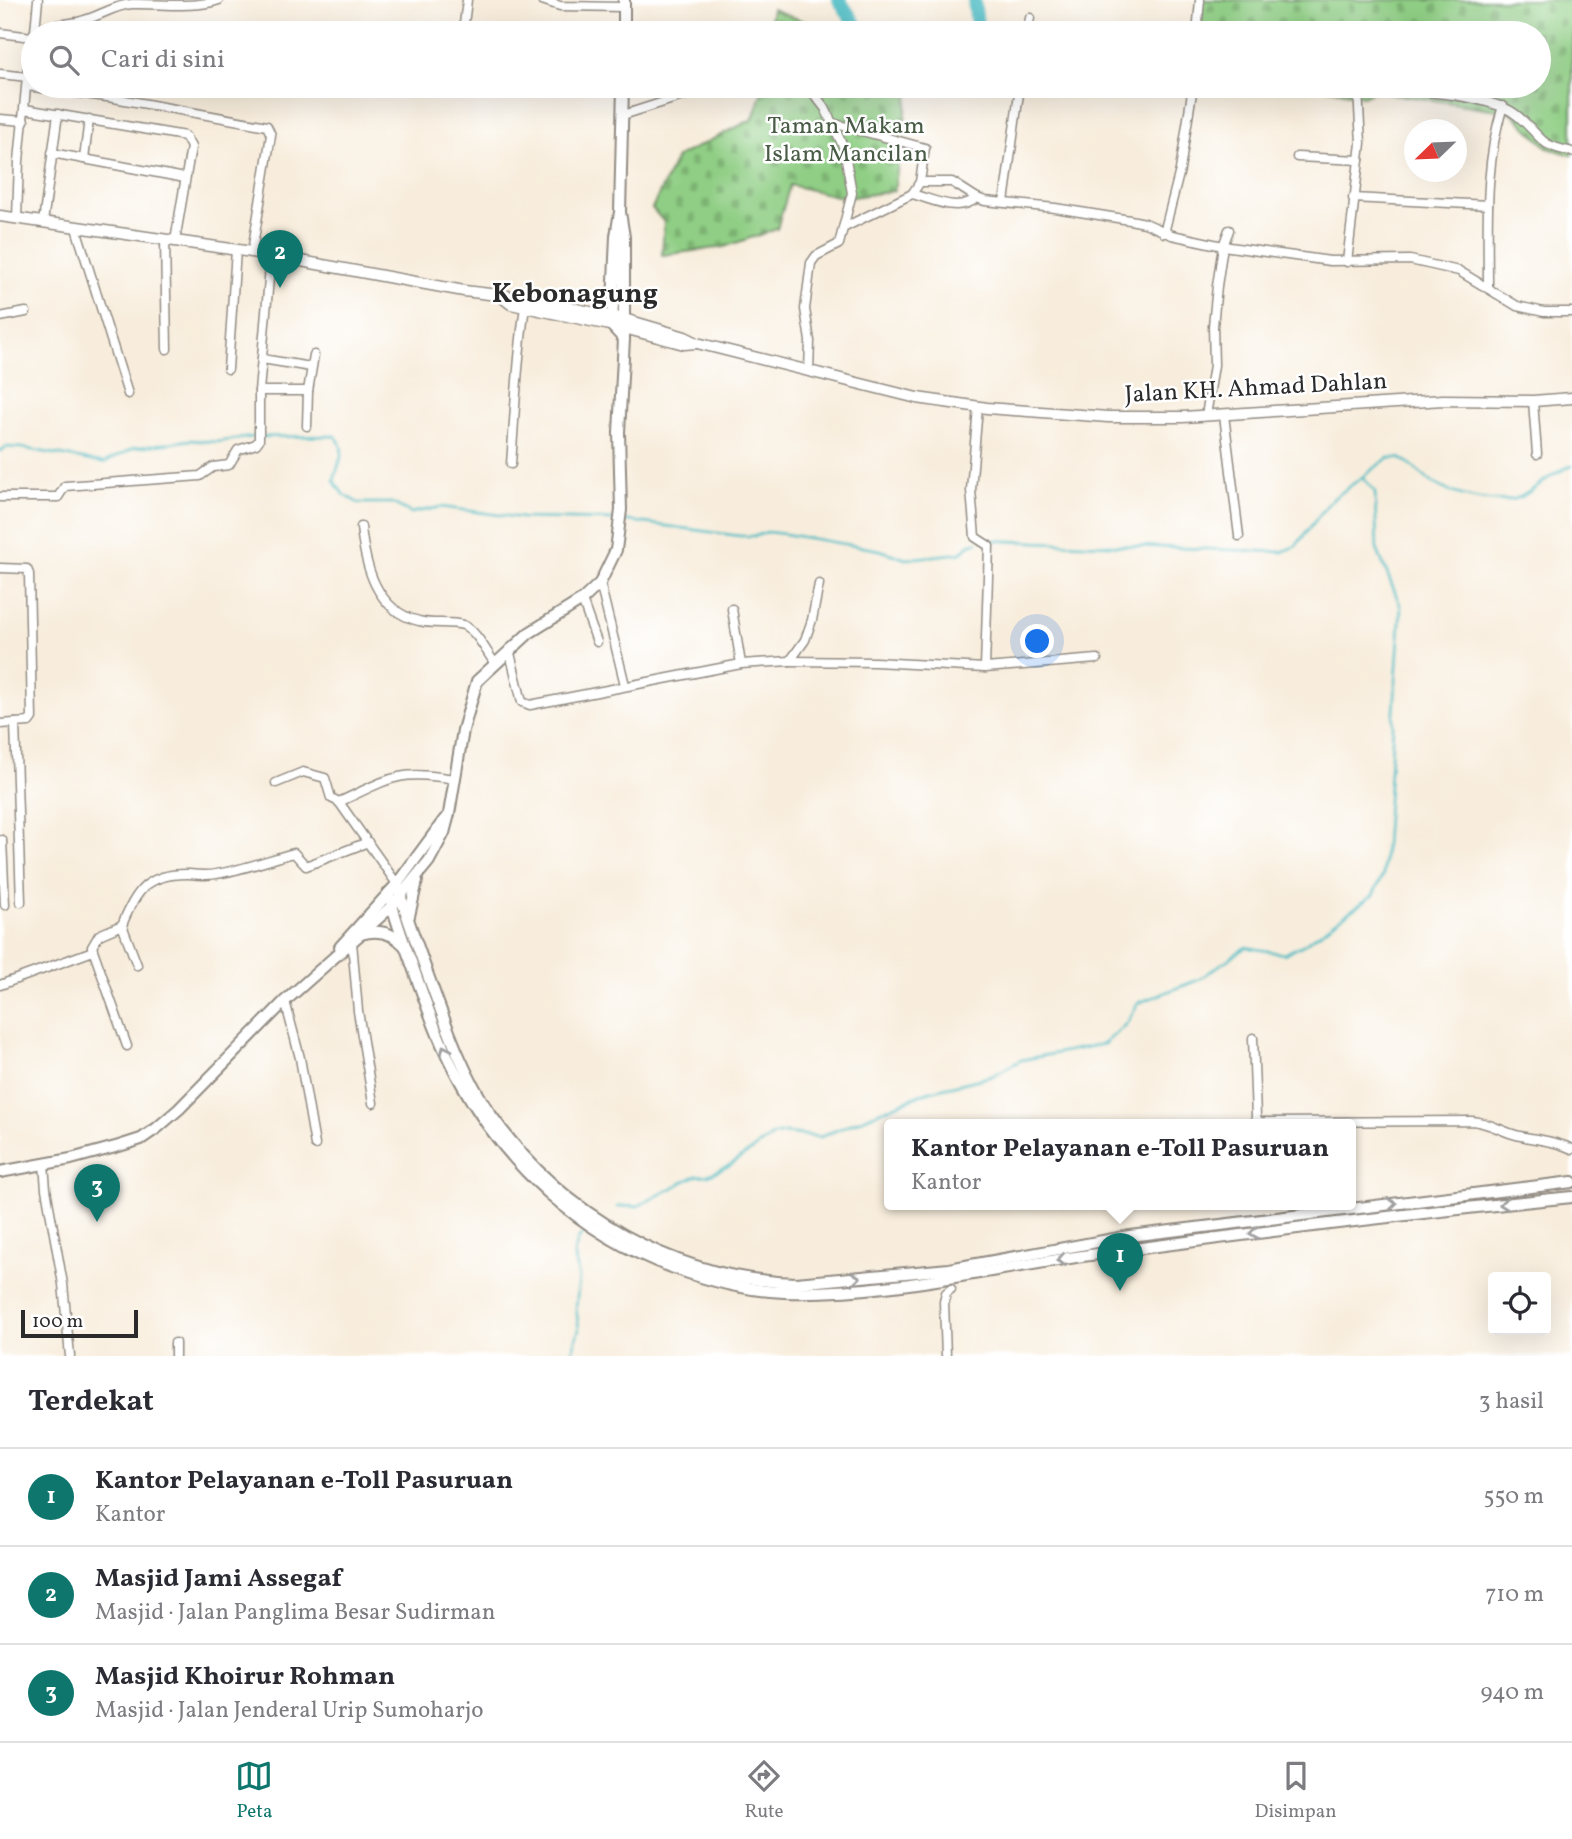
<!DOCTYPE html>
<html lang="id">
<head>
<meta charset="utf-8">
<style>
	:root { --surface:#fff; --page:#f2f2f3; --text:#2b2b33; --muted:#7c7c81; --line:#e1e1e2; --accent:#0f766e }
	body { margin:0; font-family:Vollkorn,serif; background:var(--page); color:var(--text) }
	.controls { position:absolute; right:21px; bottom:21px; display:grid; overflow:hidden; border-radius:7px; box-shadow:0 7px 28px #0002 }
	.controls button { width:63px; height:63px; display:grid; place-items:center; padding:0; border:0; border-bottom:2px solid var(--line); background:var(--surface); color:var(--text); font:35px sans-serif }
	.compass { position:absolute; left:1404px; top:119px; width:63px; height:63px; border-radius:50%; background:var(--surface); box-shadow:0 7px 28px #0002; rotate:247deg }
	.scale { position:absolute; left:21px; bottom:18px; width:117px; box-sizing:border-box; padding-left:7px; border:4px solid #2b2b2b; border-top:0; font-size:19px; line-height:24px; white-space:nowrap; color:#2b2b2b; -webkit-text-stroke:5px #fff; paint-order:stroke }
	.you { position:absolute; left:1038px; top:642px; width:24px; height:24px; margin:-18px; border:5px solid #fff; border-radius:50%; background:#1a73e8; box-shadow:0 0 0 10px #1a73e833 }
	.badge { display:grid; place-items:center; width:46px; height:46px; border-radius:50%; background:var(--accent); color:#fff; font-size:23px; font-weight:700 }
	.pin { position:absolute; translate:-50% -58px; filter:drop-shadow(0 2px 4px #0008) }
	.pin::after { content:''; position:absolute; top:37px; width:24px; height:21px; background:inherit; clip-path:polygon(0 0,100% 0,50% 100%) }
	.popup { position:absolute; left:884px; top:1119px; width:472px; height:91px; box-sizing:border-box; display:grid; place-content:center; border-radius:7px; background:var(--surface); filter:drop-shadow(0 2px 5px #0005); font-size:23px; white-space:nowrap; color:var(--muted) }
	.popup b { font-size:26px; color:var(--text) }
	.popup::after { content:''; position:absolute; left:50%; top:100%; margin-left:-14px; border:14px solid transparent; border-top-color:var(--surface) }
	.list { margin:0; padding:0; list-style:none }
	h2 { display:flex; justify-content:space-between; align-items:center; height:91px; margin:0; padding:0 28px; font-size:30px }
	h2 small { font-size:23px; font-weight:400; color:var(--muted) }
	.list li { display:grid; grid-template-columns:46px 1fr auto; gap:21px; align-items:center; box-sizing:border-box; height:98px; padding:0 28px; border-top:2px solid var(--line) }
	.list b { display:block; font-size:26px; white-space:nowrap }
	.list p { margin:0; font-size:23px; white-space:nowrap; color:var(--muted) }
	.list em { font-size:23px; font-style:normal; color:var(--muted) }
	.icon { flex:none; width:38px; height:38px; fill:none; stroke:currentColor; stroke-width:2; stroke-linecap:round; stroke-linejoin:round }
	.map { position:relative; flex:none; width:1572px; height:1356px; overflow:hidden }
	.search { position:absolute; background:var(--surface); box-shadow:0 7px 28px #0002; left:21px; right:21px; top:21px; height:77px; display:flex; align-items:center; gap:18px; box-sizing:border-box; padding:0 24px; border-radius:38px; color:var(--muted); font-size:26px }
	.sheet { height:385px; background:var(--surface) }
	nav { display:flex; justify-content:space-around; align-items:center; box-sizing:border-box; height:98px; border-top:2px solid var(--line); background:var(--surface); font-size:19px; color:var(--muted) }
	nav a { display:grid; justify-items:center; gap:4px }
	nav .on { color:var(--accent) }
	.map>svg:first-child { display:block }
	.cemetery { fill:url(#cemetery-stones); stroke:#5d7c58; stroke-width:2 }
	.lines { fill:none; stroke-linecap:round; stroke-linejoin:round }
	.stream { stroke:#4ebcc4; stroke-width:2.5 }
	.river { stroke:#4ebcc4; stroke-width:14 }
	.minor-casing { stroke:#928c84; stroke-width:11 }
	.major-casing { stroke:#928c84; stroke-width:13 }
	.highway-casing { stroke:#928c84; stroke-width:14 }
	.minor { stroke:#fff; stroke-width:8 }
	.major { stroke:#fff; stroke-width:10 }
	.highway { stroke:#fff; stroke-width:10 }
	.oneway { stroke:#a0a0a0 }
	.labels { text-anchor:middle; dominant-baseline:central; stroke-width:5; stroke-linejoin:round; paint-order:stroke }
	.park-label { font-size:24px; fill:#495c46; stroke:#fff }
	.street-label { font-size:24px; fill:#2b2b2b; stroke:#fff }
	.quarter-label { font-size:28px; font-weight:bold; fill:#2b2b2b; stroke:#fff }
</style>
</head>
<body>
<div class="map">
<svg width="1572" height="1356" viewBox="0 0 1572 1356">
	<defs>
		<pattern id="cemetery-stones" width="16" height="16" patternUnits="userSpaceOnUse" patternTransform="scale(1.75)"><rect width="16" height="16" fill="#8fce84"/><path d="M2 7V4a2 2 0 0 1 4 0v3zM10 15v-3a2 2 0 0 1 4 0v3z" fill="#7cb172"/></pattern>
	</defs>
	<rect width="100%" height="100%" fill="#fff"/>
	<filter id="ink" filterUnits="userSpaceOnUse"><feTurbulence type="fractalNoise" baseFrequency=".0143" numOctaves="2"/><feDisplacementMap in="SourceGraphic" scale="14" xChannelSelector="R" yChannelSelector="G"/><feConvolveMatrix kernelMatrix="1 2 1 2 8 2 1 2 1" color-interpolation-filters="sRGB"/></filter>
	<filter id="wash" filterUnits="userSpaceOnUse"><feTurbulence type="fractalNoise" baseFrequency=".00686" numOctaves="4" result="noise"/><feDisplacementMap in="SourceGraphic" scale="28" xChannelSelector="R" yChannelSelector="G"/><feGaussianBlur stdDeviation="1.57" result="paint"/><feColorMatrix in="noise" values="0 0 0 0 0 0 0 0 0 0 0 0 0 0 0 0 0 1.4 0 .05"/><feComposite in="paint" operator="in"/></filter>
	<g filter="url(#wash)">
		<rect width="100%" height="100%" fill="#f8eddc"/>
		<g class="cemetery">
			<path d="M1200,0H1572V155L1548,148L1511,112L1374,91L1363,96L1317,86H1539V33H1199Z"/>
			<path d="M772,9L834,33H768Z"/>
			<path d="M761,86H910L894,191L845,198L790,185L777,229L724,247L662,255L664,222L652,208L677,157L753,119L761,94Z"/>
			<path d="M1198,86H1271L1232,93L1198,90Z"/>
		</g>
		<g class="lines">
			<g class="stream">
				<path d="M0,451L7,447L22,448L104,463L134,448L190,440L216,442L253,437L335,436C349,450 337,464 334,481L343,494L358,503H392L411,513L441,507L522,518L616,520"/>
				<path d="M622,520L740,536H756L767,532L785,534L880,550L906,559L961,553L969,545L977,542"/>
				<path d="M983,540L1282,552L1296,546L1330,501L1388,458C1389,458 1398,458 1399,458C1410,462 1424,478 1435,484C1454,496 1493,504 1515,499C1533,494 1548,473 1572,466"/>
				<path d="M617,1207L638,1206L695,1176L708,1175L730,1165L774,1135L786,1133L820,1137L927,1092L992,1076L1021,1060L1104,1044L1127,1023L1138,1003L1198,980L1246,947L1284,954L1303,945L1373,895L1383,875L1401,607L1377,549L1375,492L1362,477"/>
				<path d="M571,1356L579,1329L576,1308L579,1278L574,1252L579,1238L588,1231"/>
			</g>
			<g class="river">
				<path d="M839,0L861,33"/>
				<path d="M974,0L978,33"/>
			</g>
		</g>
	</g>
	<g filter="url(#ink)">
		<g class="lines">
			<defs>
				<g id="minor">
					<path d="M542,0L560,6L624,7"/>
					<path d="M464,24L467,0"/>
					<path d="M35,31L38,0"/>
					<path d="M0,33L32,37"/>
					<path d="M34,33C46,24 66,25 81,21C99,17 114,5 132,4C161,3 192,9 219,0"/>
					<path d="M1027,33L1030,18"/>
					<path d="M1197,33L1200,0"/>
					<path d="M0,74L28,77"/>
					<path d="M27,86L114,98L267,126L271,135L252,252"/>
					<path d="M799,86L810,89L825,108L844,148L852,193L839,244L816,256L811,263L805,309L810,341L809,372"/>
					<path d="M1322,86L1332,89C1387,91 1448,88 1500,106C1520,113 1528,127 1542,140C1550,148 1562,149 1572,152"/>
					<path d="M25,109L185,136L191,147L175,241"/>
					<path d="M623,115L714,86"/>
					<path d="M0,119L24,121"/>
					<path d="M832,123L925,148L920,182L912,194"/>
					<path d="M52,153L185,178"/>
					<path d="M1297,157L1359,160"/>
					<path d="M84,159L89,119"/>
					<path d="M920,182H952L977,198L985,201L1055,208L1130,220L1145,223L1172,235L1223,246L1330,261L1410,260L1459,271L1517,306L1544,312H1572"/>
					<path d="M1353,198L1488,205"/>
					<path d="M1004,202L1020,86"/>
					<path d="M17,218L19,161L30,45L33,34"/>
					<path d="M43,222L58,114"/>
					<path d="M76,228L128,394"/>
					<path d="M843,228L912,194C935,200 957,213 977,198"/>
					<path d="M1164,233L1180,170L1193,86"/>
					<path d="M165,240L167,349"/>
					<path d="M1347,262L1361,143L1358,90"/>
					<path d="M1488,288C1488,227 1484,164 1503,106"/>
					<path d="M0,317L26,312"/>
					<path d="M262,359L311,367"/>
					<path d="M228,369L236,250"/>
					<path d="M259,391H308"/>
					<path d="M1533,401L1537,454"/>
					<path d="M978,407L971,490L975,537L989,546L985,668"/>
					<path d="M1224,415L1239,536"/>
					<path d="M1206,416L1214,365L1213,326L1217,286L1223,246L1229,230"/>
					<path d="M307,426L308,391L314,355"/>
					<path d="M511,464C515,412 517,359 525,307"/>
					<path d="M0,497H58L65,486L200,476L213,467L229,465L238,450L256,444L259,440V391L271,256"/>
					<path d="M361,527C365,566 376,611 419,621C433,625 449,621 463,625C477,631 485,650 494,662"/>
					<path d="M0,568L27,569L29,574L32,718L29,722L15,723L21,902"/>
					<path d="M600,583L625,685"/>
					<path d="M582,600L597,642"/>
					<path d="M509,649L522,702L530,705L741,664L732,609"/>
					<path d="M790,661L875,662L985,668L1097,659"/>
					<path d="M741,664L790,661L805,640L812,620L819,584"/>
					<path d="M0,724L15,723"/>
					<path d="M276,783L303,772L325,778L331,798L339,802L397,884"/>
					<path d="M339,802C389,779 397,769 454,779"/>
					<path d="M2,840L5,905"/>
					<path d="M122,925L99,935L92,947L127,1046"/>
					<path d="M352,942L358,1011L373,1103"/>
					<path d="M137,965L122,925C136,890 148,873 189,874C198,875 207,876 216,874C242,870 268,860 294,853L306,866L368,842"/>
					<path d="M0,985L93,951"/>
					<path d="M285,1001L300,1058L315,1145"/>
					<path d="M1253,1038L1256,1117L1259,1122L1472,1121C1488,1122 1501,1131 1516,1135C1535,1140 1554,1140 1572,1149"/>
					<path d="M44,1164L46,1189L63,1284L70,1356"/>
					<path d="M175,1356V1343"/>
					<path d="M946,1356L944,1302L946,1293L951,1289"/>
				</g>
				<g id="major">
					<path d="M0,216L252,252L464,291L523,298L624,319L685,337L697,343L917,398L987,408L1108,417H1183L1443,400L1533,401L1572,398"/>
					<path d="M502,297L511,304L525,307L624,328L684,344L696,343"/>
				</g>
				<g id="highway">
					<path d="M624,33V0"/>
					<path d="M623,86L620,212L616,236L612,326L624,339"/>
					<path d="M397,884C405,913 416,941 426,970C444,1019 461,1071 491,1115C561,1215 674,1279 796,1283L949,1269L1130,1236L1572,1182"/>
					<path d="M389,893C395,921 406,947 415,973C428,1009 440,1045 458,1077C505,1165 580,1234 674,1268C710,1281 746,1291 784,1292C887,1295 989,1269 1090,1255C1251,1233 1411,1213 1572,1197"/>
					<path d="M409,916L417,881"/>
					<path d="M361,934C378,929 392,932 404,945"/>
					<path d="M340,947L397,884L445,819"/>
					<path d="M0,1172L71,1159L119,1146L141,1139L157,1128L179,1109L285,1001L392,906L429,861L444,833L449,814L463,730L477,681L529,633L582,600L600,583L616,550L621,510L619,432L624,339V237L620,212"/>
				</g>
			</defs>
			<use href="#minor" class="minor-casing"/>
			<use href="#major" class="major-casing"/>
			<use href="#highway" class="highway-casing"/>
			<use href="#minor" class="minor"/>
			<use href="#major" class="major"/>
			<use href="#highway" class="highway"/>
		</g>
		<defs><path id="oneway-chevron" d="M-2-3.5L2.5 0L-2 3.5" fill="none" stroke-width="1.6" stroke-linecap="round" stroke-linejoin="round" transform="scale(1.75)"/></defs>
		<g class="oneway">
			<use href="#oneway-chevron" transform="translate(445 1050) rotate(-115)"/>
			<use href="#oneway-chevron" transform="translate(1392 1204) rotate(-7)"/>
			<use href="#oneway-chevron" transform="translate(1504 1204) rotate(174)"/>
			<use href="#oneway-chevron" transform="translate(1254 1233) rotate(172)"/>
			<use href="#oneway-chevron" transform="translate(1061 1260) rotate(171)"/>
			<use href="#oneway-chevron" transform="translate(856 1278) rotate(-6)"/>
		</g>
	</g>
	<g class="labels">
		<g class="park-label">
			<text x="846" y="127">Taman Makam<tspan x="846" dy="28">Islam Mancilan</tspan></text>
		</g>
		<g class="street-label">
			<text transform="translate(1256 389) rotate(-3)">Jalan KH. Ahmad Dahlan</text>
		</g>
		<g class="quarter-label">
			<text x="575" y="294">Kebonagung</text>
		</g>
	</g>
</svg>
<div class="controls">
<button><svg class="icon" aria-label="locate" viewBox="0 0 24 24"><circle cx="12" cy="12" r="6"/><path d="M12 2v4M12 18v4M2 12h4M18 12h4"/></svg></button>
</div>
<svg class="compass" viewBox="-18 -18 36 36"><path d="M0-13l5 13h-10z" fill="#e53935"/><path d="M0 13l5-13h-10z" fill="#7c7c81"/></svg>
<div class="scale">100 m</div>
<div class="you"></div>
<div class="pin badge" style="left:1120px;top:1291px">1</div>
<div class="popup"><b>Kantor Pelayanan e-Toll Pasuruan</b>Kantor</div>
<div class="pin badge" style="left:280px;top:288px">2</div>
<div class="pin badge" style="left:97px;top:1222px">3</div>
<div class="search"><svg class="icon" aria-label="search" viewBox="0 0 24 24"><circle cx="10" cy="10" r="6"/><path d="M15 15l6 6"/></svg>Cari di sini</div>
</div>
<section class="sheet">
<h2>Terdekat<small>3 hasil</small></h2>
<ul class="list">
<li><span class="badge">1</span><div><b>Kantor Pelayanan e-Toll Pasuruan</b><p>Kantor</p></div><em>550 m</em></li>
<li><span class="badge">2</span><div><b>Masjid Jami Assegaf</b><p>Masjid · Jalan Panglima Besar Sudirman</p></div><em>710 m</em></li>
<li><span class="badge">3</span><div><b>Masjid Khoirur Rohman</b><p>Masjid · Jalan Jenderal Urip Sumoharjo</p></div><em>940 m</em></li>
</ul>
</section>
<nav>
<a class="on"><svg class="icon" aria-label="map" viewBox="0 0 24 24"><path d="M3 6l6-2 6 2 6-2v14l-6 2-6-2-6 2zM9 4v14M15 6v14"/></svg>Peta</a>
<a><svg class="icon" aria-label="directions" viewBox="0 0 24 24"><path d="M12 3l9 9-9 9-9-9zM9 14v-3h6M13 9l2 2-2 2"/></svg>Rute</a>
<a><svg class="icon" aria-label="saved" viewBox="0 0 24 24"><path d="M7 4h10v16l-5-4-5 4z"/></svg>Disimpan</a>
</nav>
</body>
</html>
